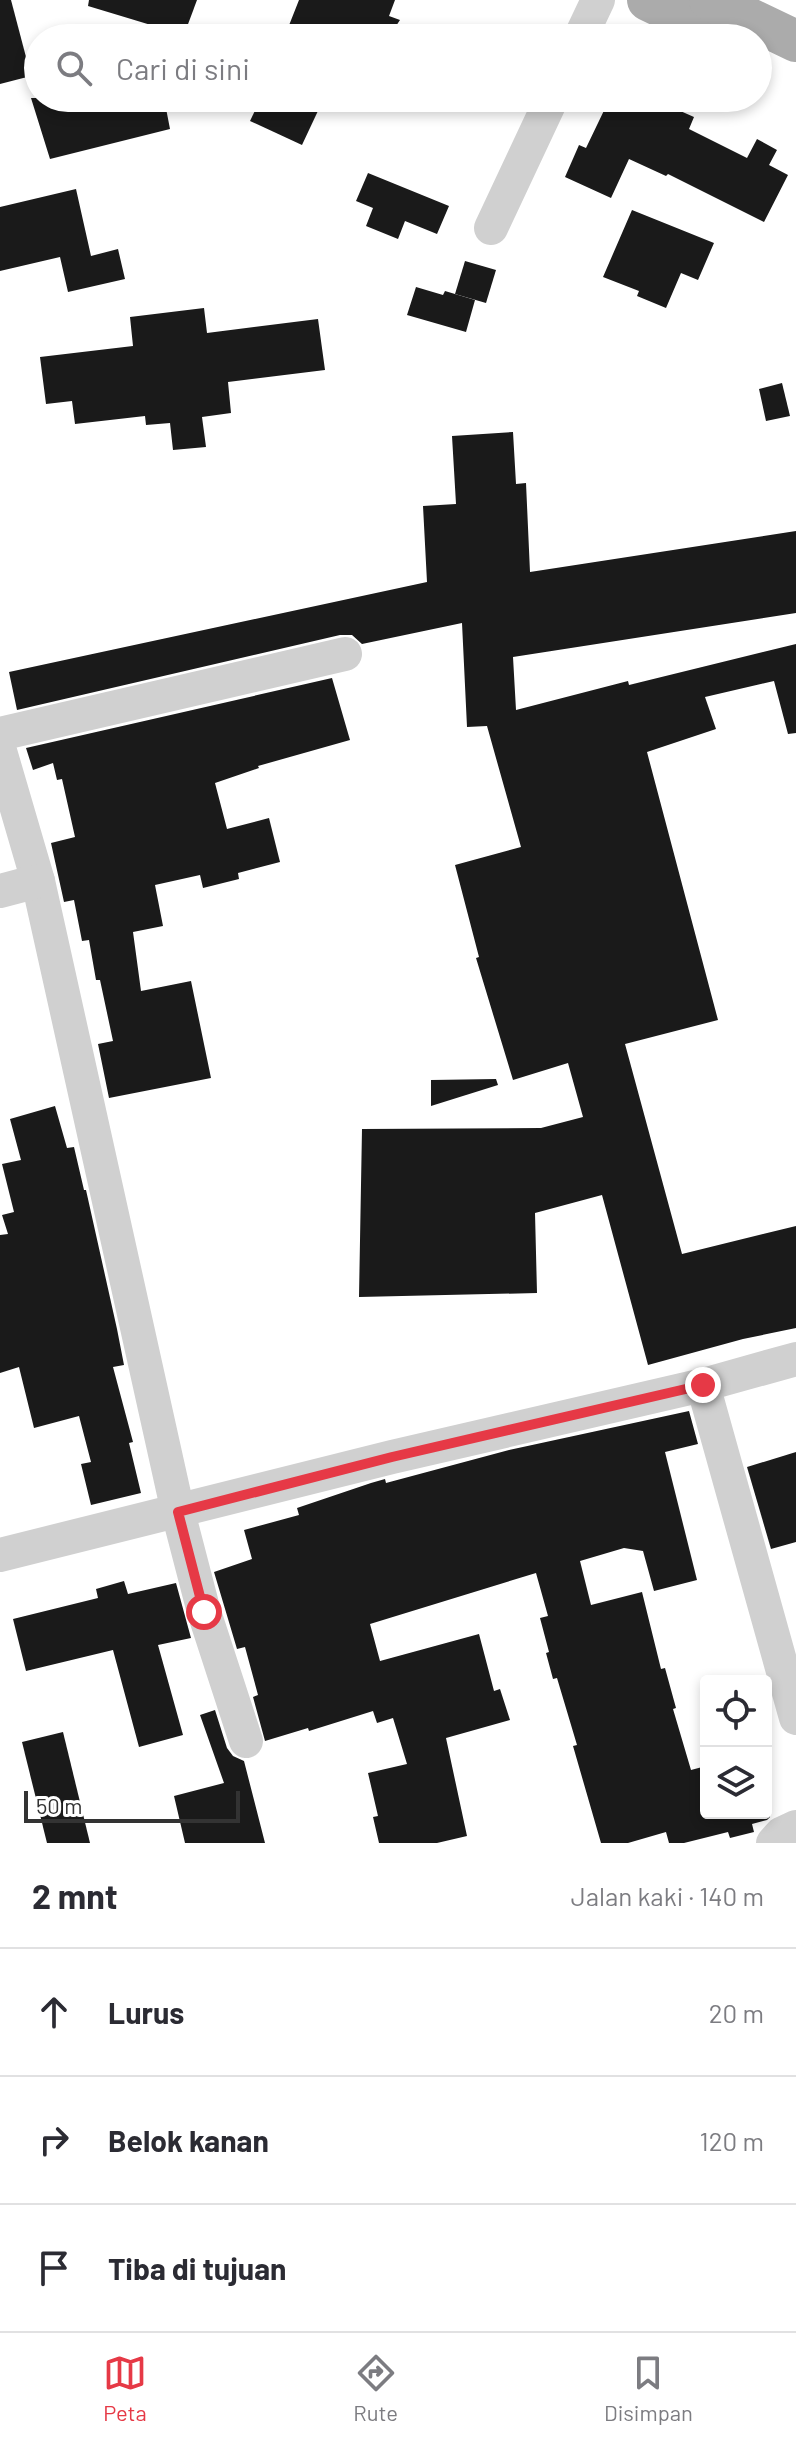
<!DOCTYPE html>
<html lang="id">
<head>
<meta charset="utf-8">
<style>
	:root { --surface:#fff; --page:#f2f2f3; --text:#2b2b33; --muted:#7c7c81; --line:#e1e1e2; --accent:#e63946 }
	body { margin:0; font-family:Barlow,sans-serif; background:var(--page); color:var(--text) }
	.controls { position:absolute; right:24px; bottom:24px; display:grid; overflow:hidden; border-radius:8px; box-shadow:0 4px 12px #0003 }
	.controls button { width:72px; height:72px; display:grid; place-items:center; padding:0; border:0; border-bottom:2px solid var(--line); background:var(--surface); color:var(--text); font:40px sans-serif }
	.scale { position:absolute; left:24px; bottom:20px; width:216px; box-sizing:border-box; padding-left:8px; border:4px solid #333; border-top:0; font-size:22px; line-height:28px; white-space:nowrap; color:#333; -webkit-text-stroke:6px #fff; paint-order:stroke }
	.stop { position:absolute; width:24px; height:24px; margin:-18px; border:6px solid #e63946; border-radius:50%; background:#fff }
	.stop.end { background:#e63946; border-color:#fff; box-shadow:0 2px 8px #0008 }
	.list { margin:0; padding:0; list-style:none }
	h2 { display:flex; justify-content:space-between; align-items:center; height:104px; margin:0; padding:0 32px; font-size:34px }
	h2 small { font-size:26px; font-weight:400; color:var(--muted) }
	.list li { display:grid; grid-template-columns:52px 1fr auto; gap:24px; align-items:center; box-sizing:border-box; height:128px; padding:0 32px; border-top:2px solid var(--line) }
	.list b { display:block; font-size:30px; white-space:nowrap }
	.list em { font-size:26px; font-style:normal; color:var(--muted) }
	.icon { flex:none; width:44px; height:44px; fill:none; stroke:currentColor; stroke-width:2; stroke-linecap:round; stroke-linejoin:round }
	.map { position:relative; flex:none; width:796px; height:1843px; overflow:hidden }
	.search { position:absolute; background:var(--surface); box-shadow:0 4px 12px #0003; left:24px; right:24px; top:24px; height:88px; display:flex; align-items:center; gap:20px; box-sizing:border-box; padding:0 28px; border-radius:44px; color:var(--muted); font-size:30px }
	.sheet { height:488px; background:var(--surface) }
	nav { display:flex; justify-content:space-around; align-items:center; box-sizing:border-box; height:112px; border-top:2px solid var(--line); background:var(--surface); font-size:22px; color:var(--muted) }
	nav a { display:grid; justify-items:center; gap:4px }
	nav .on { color:var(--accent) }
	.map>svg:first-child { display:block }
	.building { fill:#1a1a1a }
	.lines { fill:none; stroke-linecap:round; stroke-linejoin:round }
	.minor { stroke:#d0d0d0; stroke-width:34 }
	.major { stroke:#ababab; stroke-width:42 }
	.route { stroke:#e63946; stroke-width:10 }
</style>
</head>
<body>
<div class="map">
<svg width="796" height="1843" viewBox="0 0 796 1843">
	<rect width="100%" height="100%" fill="#fff"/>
	<g class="building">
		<path d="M0,0H11L31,76L0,84Z"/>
		<path d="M89,0H197L184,35L88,6Z"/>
		<path d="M299,0H395L389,16L400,20L388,38H284Z"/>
		<path d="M31,98H96L100,112L164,98L170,129L50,159Z"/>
		<path d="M261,98H324L302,145L250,121Z"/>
		<path d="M610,98H673L669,106L694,117L689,129L747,158L757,139L777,150L769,165L788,175L764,222L668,174L666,176L629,159L611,198L565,177L579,145L586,148Z"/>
		<path d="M368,173L449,206L437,234L405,221L398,239L366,226L373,208L356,201Z"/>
		<path d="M76,189L91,256L118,249L125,279L68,292L60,257L0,271V207Z"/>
		<path d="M632,210L714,243L698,280L681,273L666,308L637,296L639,291L603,277Z"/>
		<path d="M465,261L496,270L486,303L455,294Z"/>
		<path d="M416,287L443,295L445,291L475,300L466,332L407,315Z"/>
		<path d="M204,308L207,333L318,319L325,370L228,382L231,413L202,417L206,447L173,450L170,423L146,425L145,416L75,424L72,401L46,404L40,357L133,346L130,317Z"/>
		<path d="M782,383L790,416L766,421L759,389Z"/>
		<path d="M513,432L516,484L526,483L530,572L796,531V613L513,657L516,710L628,681L629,685L796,644V733L788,734L774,681L705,697L716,729L647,752L718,1020L625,1044L682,1254L796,1226V1328L743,1339L648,1365L602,1195L535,1213L537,1293L359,1297L362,1129L541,1128L583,1117L568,1063L513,1080L476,958L479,957L455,865L521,847L487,726L467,727L462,623L362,644L352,635H340L17,710L9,672L427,582L423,506L456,504L452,436Z"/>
		<path d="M332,678L350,740L258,766L259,768L215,783L227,829L269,818L280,862L238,873L239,879L203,888L200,875L155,885L163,926L133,932L141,991L191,981L211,1078L109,1098L98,1044L113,1041L100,980H96L89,940L82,941L74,900L64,902L51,843L75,837L62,779L57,780L53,763L33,770L26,748Z"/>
		<path d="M496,1079L498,1085L431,1106V1080Z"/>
		<path d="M55,1106L67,1148L74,1147L84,1190H86L117,1329L124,1365L113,1367L133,1442L129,1443L141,1493L91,1505L81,1464L91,1462L79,1416L34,1428L19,1367L0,1373V1235L8,1234L2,1215L14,1212L2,1164L21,1160L10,1119Z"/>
		<path d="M689,1411L698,1444L665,1452L697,1580L654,1591L643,1551L624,1548L580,1561L591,1605L642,1592L661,1669L665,1668L676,1708L673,1709L691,1770L706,1766V1813H770V1817L767,1820L752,1824L754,1832L730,1838L728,1832L684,1843H669L666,1832L628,1843H601L573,1746L577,1745L557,1678L553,1679L546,1653L549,1652L540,1618L548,1616L536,1573L370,1624L380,1661L479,1634L494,1691L500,1689L510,1720L446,1738L467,1836L437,1843H379L373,1817L378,1816L368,1773L407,1764L393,1718L377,1723L373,1711L309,1731L308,1728L265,1741L253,1697L258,1695L245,1647L237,1649L214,1572L252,1559L244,1530L299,1515L297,1508L371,1483L385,1479L386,1483L509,1450Z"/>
		<path d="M796,1452V1542L771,1549L747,1467Z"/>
		<path d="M124,1581L128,1594L176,1583L191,1638L158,1645L183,1735L139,1747L113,1650L26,1671L13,1619L98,1598L96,1589Z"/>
		<path d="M215,1710L227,1748L233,1756L244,1761L265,1843H185L174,1796L224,1783L200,1715Z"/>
		<path d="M63,1732L90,1843H47L22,1742Z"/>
	</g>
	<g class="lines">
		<g class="minor">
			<path d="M580,38L598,0"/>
			<path d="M491,228L552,98"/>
			<path d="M0,734L345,654"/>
			<path d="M0,751L38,881L178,1512L204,1612L246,1741"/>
			<path d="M0,891L38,881"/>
			<path d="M703,1385L796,1718"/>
			<path d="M0,1555L392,1457L703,1385L796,1359"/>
			<path d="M773,1843L781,1834L796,1827"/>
		</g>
		<g class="major">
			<path d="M648,0L727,38"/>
			<path d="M710,0L796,41"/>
		</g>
	</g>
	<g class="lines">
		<path class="route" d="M204,1612L178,1512L392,1457L703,1385"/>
	</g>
</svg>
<div class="controls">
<button><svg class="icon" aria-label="locate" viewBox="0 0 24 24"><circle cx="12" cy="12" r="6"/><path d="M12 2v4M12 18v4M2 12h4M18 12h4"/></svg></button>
<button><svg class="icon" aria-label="layers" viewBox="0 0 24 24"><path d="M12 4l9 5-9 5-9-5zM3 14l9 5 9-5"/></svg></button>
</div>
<div class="scale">50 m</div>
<div class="stop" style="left:204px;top:1612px"></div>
<div class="stop end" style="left:703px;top:1385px"></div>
<div class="search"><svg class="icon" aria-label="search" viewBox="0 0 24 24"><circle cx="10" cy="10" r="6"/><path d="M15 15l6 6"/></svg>Cari di sini</div>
</div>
<section class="sheet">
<h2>2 mnt<small>Jalan kaki · 140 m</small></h2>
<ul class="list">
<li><svg class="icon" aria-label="ahead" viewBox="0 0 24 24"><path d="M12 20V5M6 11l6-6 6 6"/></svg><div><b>Lurus</b></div><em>20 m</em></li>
<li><svg class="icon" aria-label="right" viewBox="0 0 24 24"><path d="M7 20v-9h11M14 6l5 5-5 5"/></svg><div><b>Belok kanan</b></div><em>120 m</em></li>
<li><svg class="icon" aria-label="arrive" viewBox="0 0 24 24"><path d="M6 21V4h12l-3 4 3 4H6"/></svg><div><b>Tiba di tujuan</b></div></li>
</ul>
</section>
<nav>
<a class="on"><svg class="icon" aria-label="map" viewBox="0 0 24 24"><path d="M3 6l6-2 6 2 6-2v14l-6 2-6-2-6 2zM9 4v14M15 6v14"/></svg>Peta</a>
<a><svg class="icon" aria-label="directions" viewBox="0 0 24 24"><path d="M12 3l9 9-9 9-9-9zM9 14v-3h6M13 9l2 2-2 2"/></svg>Rute</a>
<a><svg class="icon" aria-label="saved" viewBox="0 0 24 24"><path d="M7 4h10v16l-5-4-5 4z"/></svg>Disimpan</a>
</nav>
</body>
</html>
